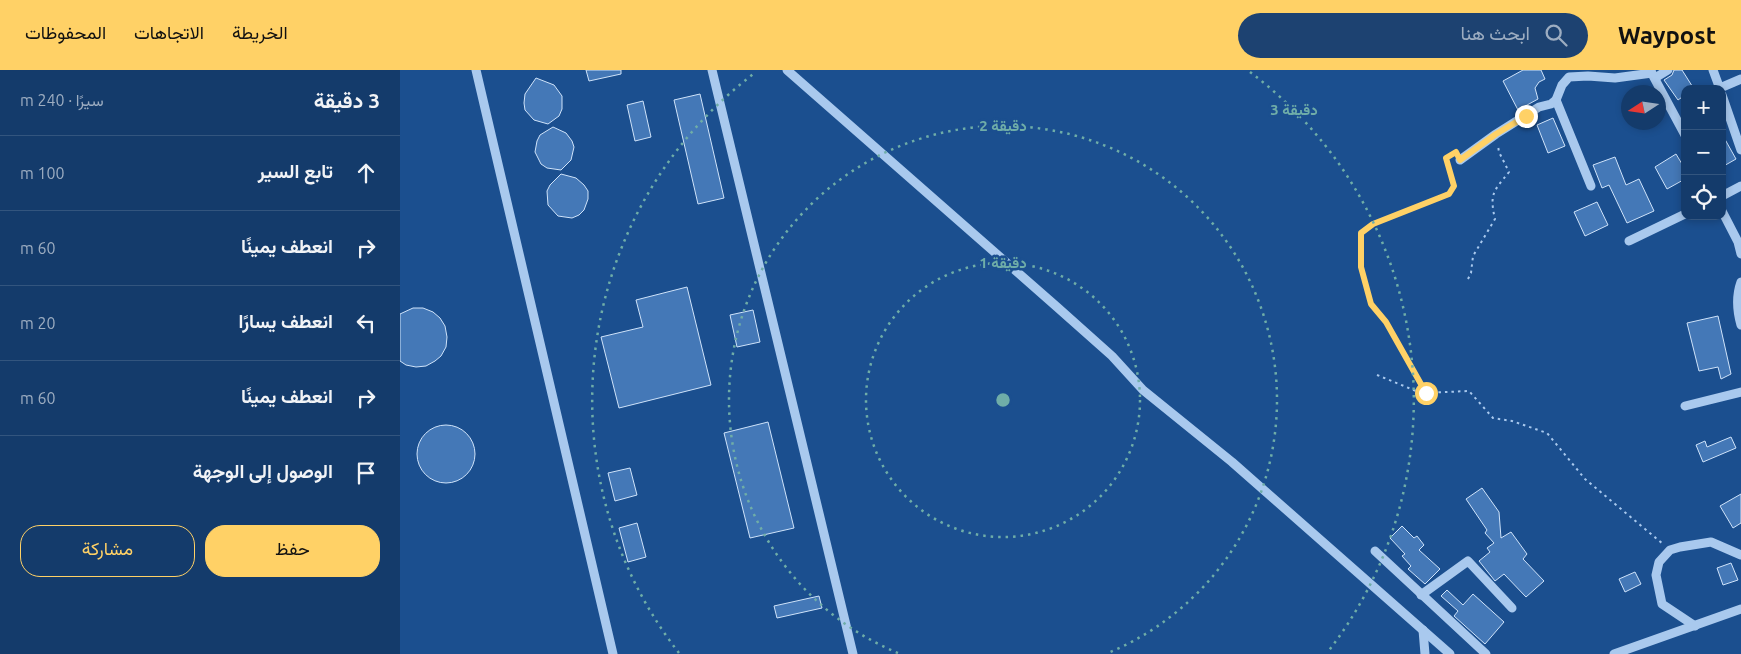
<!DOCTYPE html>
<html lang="ar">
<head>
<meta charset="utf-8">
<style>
	:root { --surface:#143b6b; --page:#1d4271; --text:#f1f3f6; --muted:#9dadc1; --line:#33557e; --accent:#ffd166 }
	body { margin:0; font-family:Ubuntu,Vazirmatn,sans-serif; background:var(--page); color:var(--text); direction:rtl }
	.controls { position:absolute; right:15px; top:15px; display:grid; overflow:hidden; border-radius:10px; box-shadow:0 2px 8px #0003 }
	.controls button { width:45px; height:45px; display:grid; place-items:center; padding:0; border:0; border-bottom:1px solid var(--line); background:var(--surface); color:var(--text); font:25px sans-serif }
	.compass { position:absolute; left:1221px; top:15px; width:45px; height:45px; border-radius:50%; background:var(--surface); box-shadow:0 2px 8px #0003; rotate:258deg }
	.stop { position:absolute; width:15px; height:15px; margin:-11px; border:4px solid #ffd166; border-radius:50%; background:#fff }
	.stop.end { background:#ffd166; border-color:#fff; box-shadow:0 1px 5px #0008 }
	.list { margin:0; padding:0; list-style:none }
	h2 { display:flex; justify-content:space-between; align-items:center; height:65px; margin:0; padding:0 20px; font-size:21px }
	h2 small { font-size:16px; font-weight:400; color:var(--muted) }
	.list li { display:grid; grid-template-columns:32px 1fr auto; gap:15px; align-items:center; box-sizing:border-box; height:75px; padding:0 20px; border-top:1px solid var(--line) }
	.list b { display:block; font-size:19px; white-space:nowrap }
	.list em { font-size:16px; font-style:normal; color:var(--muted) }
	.actions { display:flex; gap:10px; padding:15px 20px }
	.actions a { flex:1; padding:11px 0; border:1px solid var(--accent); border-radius:20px; text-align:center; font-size:18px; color:var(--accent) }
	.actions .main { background:var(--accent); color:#111 }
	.icon { flex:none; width:28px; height:28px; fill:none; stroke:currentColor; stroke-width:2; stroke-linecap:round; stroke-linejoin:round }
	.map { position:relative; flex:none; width:1341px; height:584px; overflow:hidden; direction:ltr }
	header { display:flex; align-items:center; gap:30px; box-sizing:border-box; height:70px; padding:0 25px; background:var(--accent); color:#111 }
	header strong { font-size:24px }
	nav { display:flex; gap:28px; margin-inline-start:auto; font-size:18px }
	.search { width:350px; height:45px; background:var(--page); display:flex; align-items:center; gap:12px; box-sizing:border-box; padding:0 18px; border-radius:28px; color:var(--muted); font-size:19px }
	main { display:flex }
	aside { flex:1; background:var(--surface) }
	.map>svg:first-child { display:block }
	.building { fill:#4478b7; stroke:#cfe3fa }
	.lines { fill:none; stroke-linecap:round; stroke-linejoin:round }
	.path { stroke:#a9c9ee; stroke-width:2; stroke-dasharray:2.5 4; stroke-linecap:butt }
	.minor { stroke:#a9c9ee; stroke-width:9 }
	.route { stroke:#ffd166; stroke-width:6 }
	.ring { fill:none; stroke:#6fada8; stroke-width:2.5; stroke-dasharray:2.5 5 }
	.centre { fill:#6fada8; stroke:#1b4f8f; stroke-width:2.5 }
	.ring-label { font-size:15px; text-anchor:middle; font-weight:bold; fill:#6fada8; stroke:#1b4f8f; stroke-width:5; stroke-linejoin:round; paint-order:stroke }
</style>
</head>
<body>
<header>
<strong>Waypost</strong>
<div class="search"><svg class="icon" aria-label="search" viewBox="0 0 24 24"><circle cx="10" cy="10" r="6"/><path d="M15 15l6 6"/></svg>ابحث هنا</div>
<nav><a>الخريطة</a><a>الاتجاهات</a><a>المحفوظات</a></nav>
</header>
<main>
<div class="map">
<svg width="1341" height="584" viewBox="0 0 1341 584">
	<rect width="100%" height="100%" fill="#1b4f8f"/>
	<g class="building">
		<path d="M186,0H221V4L189,11Z"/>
		<path d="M1123,0H1141L1145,9L1139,12L1135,18L1138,29L1118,40L1103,11Z"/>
		<path d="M1274,0H1282L1294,19H1285V25L1278,30L1264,10L1272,5Z"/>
		<path d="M136,8L154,15L162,26V39L159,46L148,54L134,50L125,40L124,33L125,24Z"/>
		<path d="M300,24L324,128L298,134L274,30Z"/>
		<path d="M243,31L251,67L235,71L227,35Z"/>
		<path d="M1153,48L1165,76L1148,83L1137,55Z"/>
		<path d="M153,57L166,63L172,71L174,77L171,90L161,100L147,98L141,94L135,82L137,71L140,65Z"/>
		<path d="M1322,64L1336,89L1322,97Z"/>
		<path d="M1276,84L1285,99V109L1267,119L1255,97Z"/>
		<path d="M1215,87L1226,115L1239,109L1254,141L1227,153L1209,115L1202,118L1193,95Z"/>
		<path d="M161,104L176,108L184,115L188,121V129L184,140L179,145L172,148L158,146L148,135L147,121L150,115Z"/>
		<path d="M1197,132L1208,155L1185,166L1174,142Z"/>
		<path d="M287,217L311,315L219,338L201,267L243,257L236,230Z"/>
		<path d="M13,238H23L33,242L40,248L45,256L47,267L46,277L41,286L35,291L26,296L16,297L6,295L0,291V244Z"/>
		<path d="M353,240L360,272L337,277L330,245Z"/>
		<path d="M1318,246L1331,304L1321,309L1318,297L1299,301L1287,253Z"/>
		<path d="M368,352L394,458L350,468L324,363Z"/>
		<circle cx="46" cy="384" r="29"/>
		<path d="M1331,367L1336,378L1303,392L1296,375L1305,371L1307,377Z"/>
		<path d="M230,398L237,425L215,431L208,403Z"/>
		<path d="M1082,418L1099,442L1101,468L1111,462L1127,484L1123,489L1144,511L1126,527L1104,504L1095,511L1079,491L1090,482L1087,478L1094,473L1085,463L1087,460L1066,429Z"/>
		<path d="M1341,424V453L1333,458L1320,436Z"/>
		<path d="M237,453L246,487L228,492L219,458Z"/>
		<path d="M1002,456L1014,468L1017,466L1024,475L1019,480L1040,499L1025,514L1008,499L1011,496L1002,486L1005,484L990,468Z"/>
		<path d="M1331,493L1338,510L1323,515L1317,498Z"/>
		<path d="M1235,502L1241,514L1225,522L1219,509Z"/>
		<path d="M1047,520L1063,535L1073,524L1104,552L1085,574L1054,546L1058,541L1041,526Z"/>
		<path d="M419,526L422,538L377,548L374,536Z"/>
	</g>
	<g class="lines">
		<g class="path">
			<path d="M1068,209L1071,203L1073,186L1095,149C1089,123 1094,121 1109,102L1099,82L1098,76"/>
			<path d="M977,305L1021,323L1069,321L1093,348L1112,351L1147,363L1185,409L1263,474"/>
			<path d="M1025,322L986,252L971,234L961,197V163L973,154L1049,124L1055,117L1046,88L1051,84"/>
		</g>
		<g class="minor">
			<path d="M76,0L213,584"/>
			<path d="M312,0L453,584"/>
			<path d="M387,0L657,237L712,286L743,320L832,392L1050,584"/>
			<path d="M1250,0L1285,65"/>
			<path d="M1313,0L1320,19"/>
			<path d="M1255,8L1268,0"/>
			<path d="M1320,18L1341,9"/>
			<path d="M1322,25L1341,80"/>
			<path d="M1156,30L1191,116"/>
			<path d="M1060,90L1096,64L1139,37L1151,34L1156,30L1162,15L1169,7L1188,6L1215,8L1252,3"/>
			<path d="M1322,126L1341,116"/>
			<path d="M1322,141L1338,172L1341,184"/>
			<path d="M1229,171L1285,144"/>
			<path d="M1341,212C1336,226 1337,241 1341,255"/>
			<path d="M1285,336L1341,322"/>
			<path d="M975,481L1086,584"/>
			<path d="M1021,525L1068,491L1112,538"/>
			<path d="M1295,556L1262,534L1256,505L1259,492L1270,480L1280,477L1311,472L1341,485"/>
			<path d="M1023,560L1025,584"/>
			<path d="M1214,584L1341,539"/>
		</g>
	</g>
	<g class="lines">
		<path class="route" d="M1026,323L986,252L971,234L961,197V163L973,154L1049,124L1054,116L1046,88L1056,82L1060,90L1096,64L1126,46"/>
	</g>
	<g class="ring">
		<circle cx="603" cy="330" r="137"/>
		<path d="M498 583A274 274 0 1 1 708 583"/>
		<path d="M279 583A411 411 0 0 1 356 2M850 2A411 411 0 0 1 927 583"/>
	</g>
	<circle cx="603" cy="330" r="8" class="centre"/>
	<g class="ring-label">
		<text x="894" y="45">3 دقيقة</text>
		<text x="603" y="61">2 دقيقة</text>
		<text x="603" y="198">1 دقيقة</text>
	</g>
</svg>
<div class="controls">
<button>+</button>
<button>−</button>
<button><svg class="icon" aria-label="locate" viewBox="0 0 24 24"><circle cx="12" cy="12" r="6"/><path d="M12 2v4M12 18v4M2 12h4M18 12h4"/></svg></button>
</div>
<svg class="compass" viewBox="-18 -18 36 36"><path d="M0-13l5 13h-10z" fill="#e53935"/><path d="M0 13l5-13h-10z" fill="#9dadc1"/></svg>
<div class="stop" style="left:1026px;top:323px"></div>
<div class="stop end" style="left:1126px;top:46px"></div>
</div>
<aside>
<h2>3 دقيقة<small>سيرًا · 240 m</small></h2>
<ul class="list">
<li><svg class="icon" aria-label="ahead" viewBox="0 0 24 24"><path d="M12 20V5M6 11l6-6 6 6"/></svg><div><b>تابع السير</b></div><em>100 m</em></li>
<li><svg class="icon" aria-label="right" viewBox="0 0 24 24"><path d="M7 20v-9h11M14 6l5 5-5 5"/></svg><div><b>انعطف يمينًا</b></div><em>60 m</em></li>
<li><svg class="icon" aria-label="left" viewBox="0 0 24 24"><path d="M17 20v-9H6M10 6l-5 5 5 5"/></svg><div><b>انعطف يسارًا</b></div><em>20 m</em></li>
<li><svg class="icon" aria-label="right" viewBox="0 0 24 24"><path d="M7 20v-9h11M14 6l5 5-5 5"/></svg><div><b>انعطف يمينًا</b></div><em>60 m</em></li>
<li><svg class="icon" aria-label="arrive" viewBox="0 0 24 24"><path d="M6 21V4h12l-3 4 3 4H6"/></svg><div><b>الوصول إلى الوجهة</b></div></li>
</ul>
<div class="actions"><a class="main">حفظ</a><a>مشاركة</a></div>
</aside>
</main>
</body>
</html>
